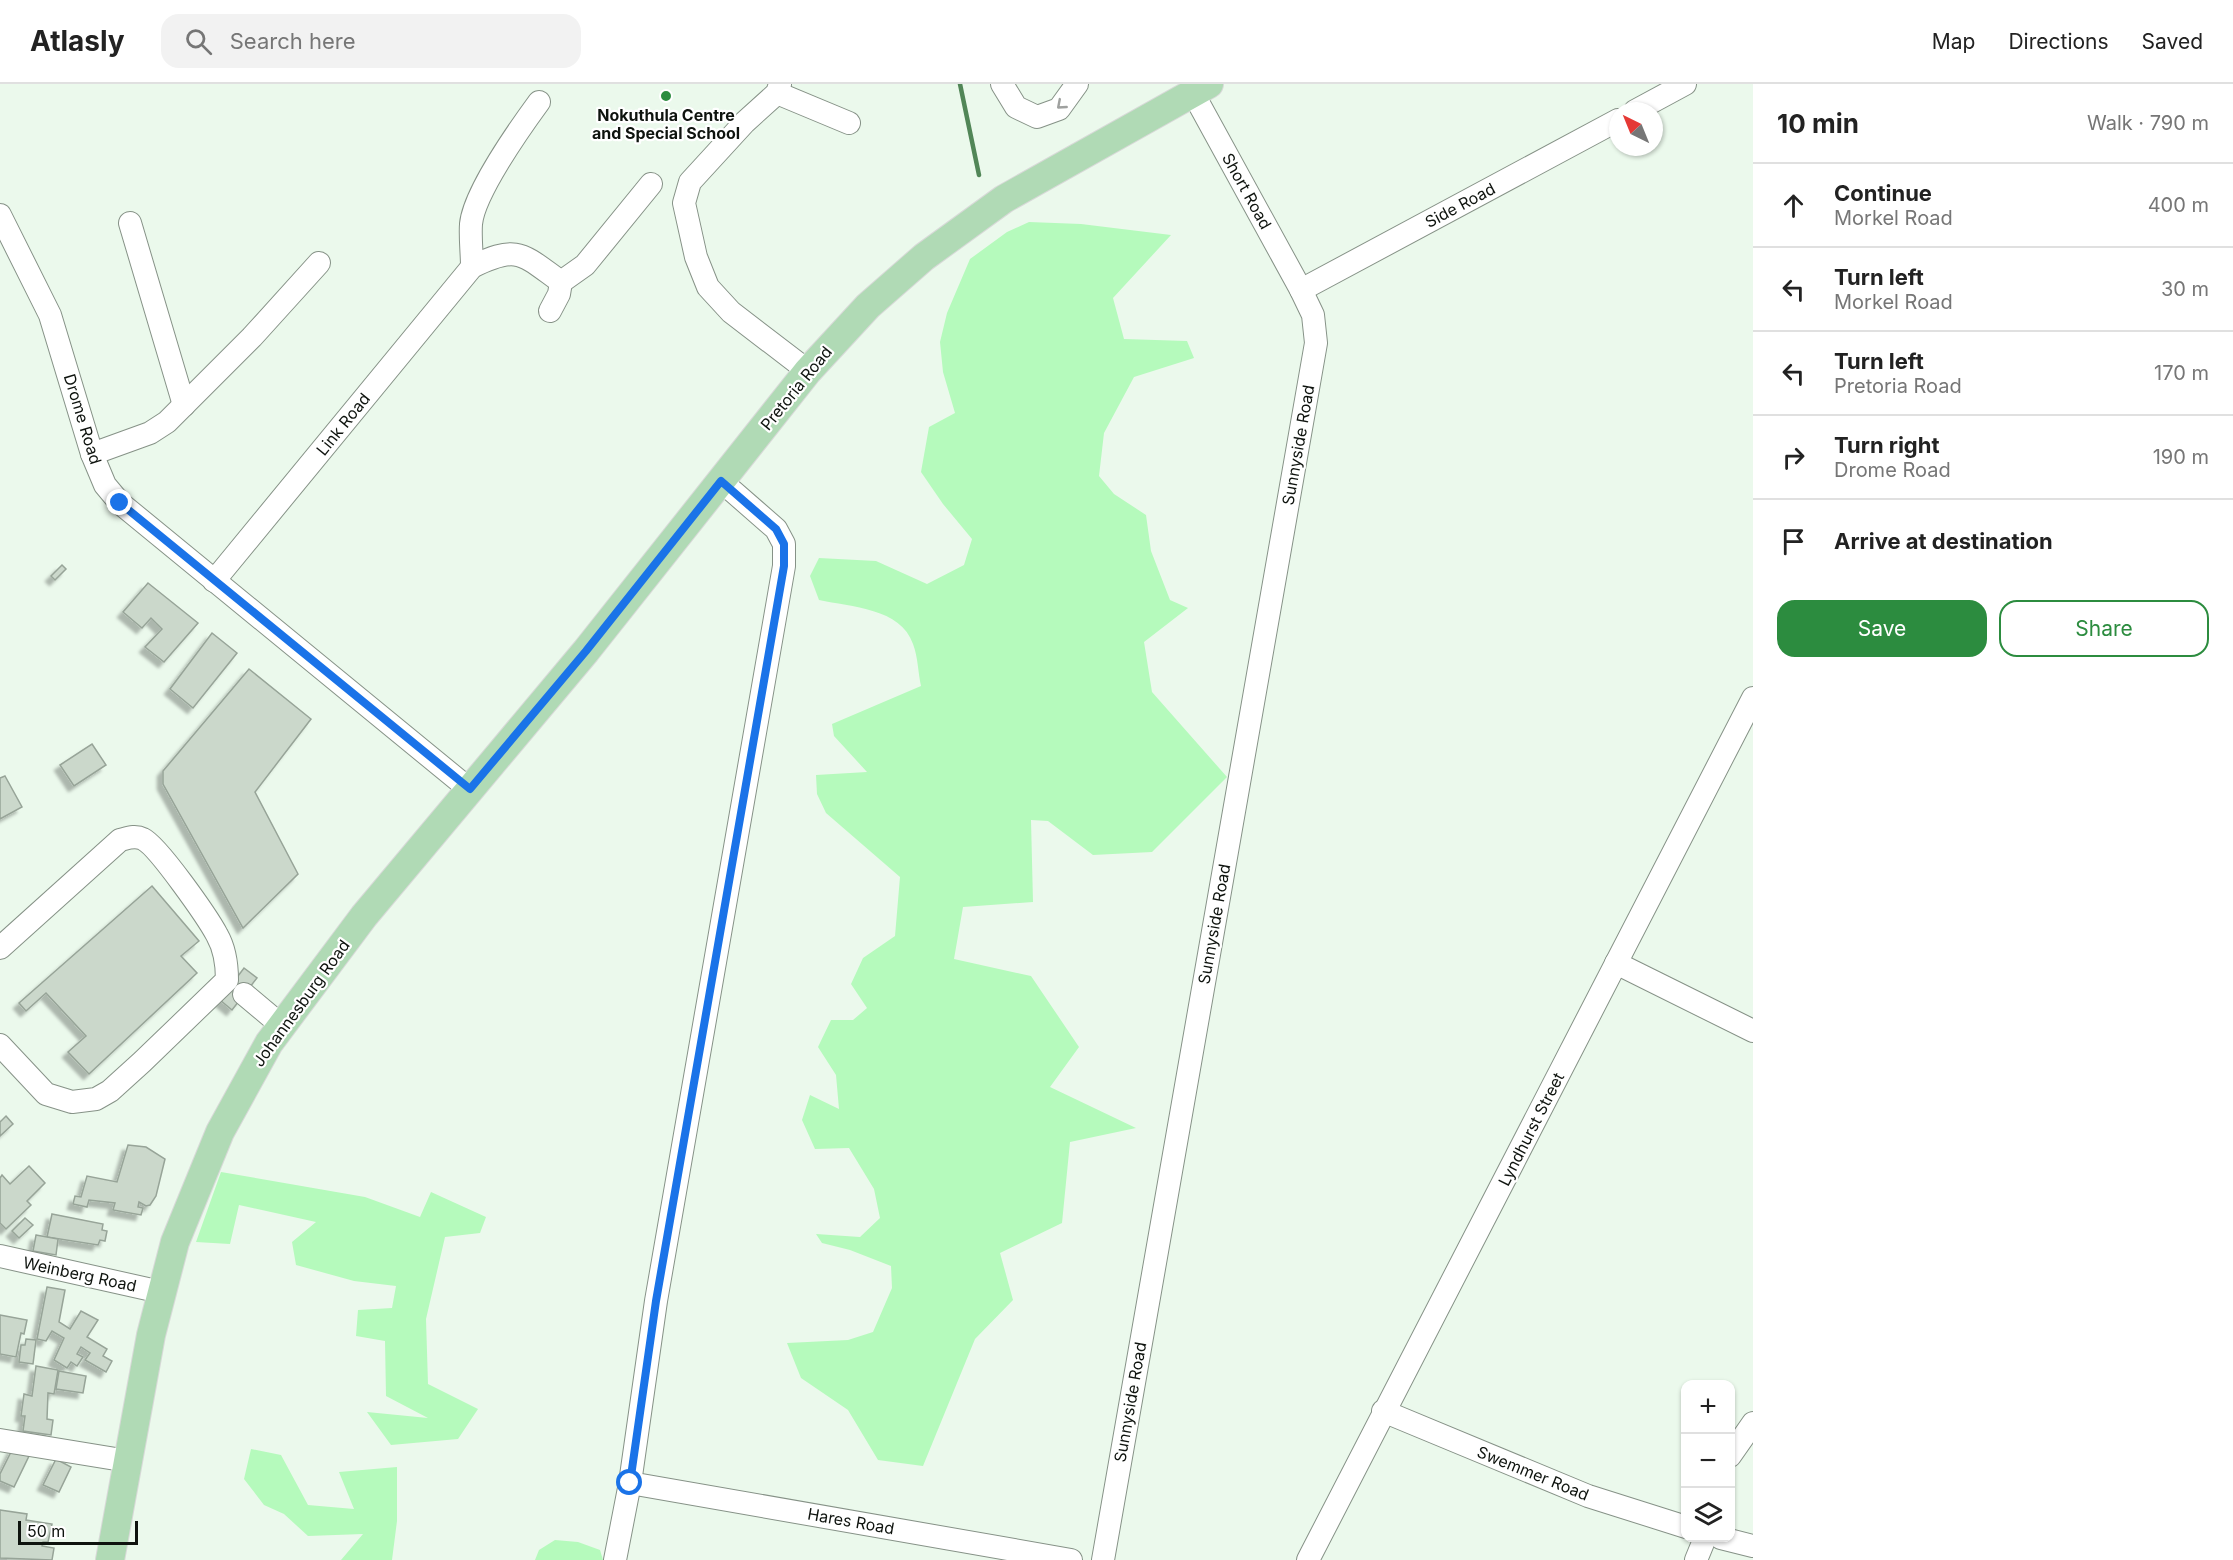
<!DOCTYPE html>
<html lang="en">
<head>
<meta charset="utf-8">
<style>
	:root { --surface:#fff; --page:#f2f2f2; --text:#222; --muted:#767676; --line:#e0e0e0; --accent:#2c8c3f }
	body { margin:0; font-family:Inter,sans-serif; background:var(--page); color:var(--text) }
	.controls { position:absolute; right:18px; bottom:18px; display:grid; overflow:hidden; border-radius:12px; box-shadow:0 2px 4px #0004 }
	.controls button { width:54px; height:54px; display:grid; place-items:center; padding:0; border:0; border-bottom:2px solid var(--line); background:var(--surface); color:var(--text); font:30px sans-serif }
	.compass { position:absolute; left:1609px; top:18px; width:54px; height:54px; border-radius:50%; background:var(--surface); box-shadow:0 2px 4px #0004; rotate:317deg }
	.scale { position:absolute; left:18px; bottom:15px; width:120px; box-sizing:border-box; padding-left:6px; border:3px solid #0e130e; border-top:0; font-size:16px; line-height:21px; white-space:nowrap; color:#0e130e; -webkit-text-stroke:4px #fff; paint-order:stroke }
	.stop { position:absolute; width:18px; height:18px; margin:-14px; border:4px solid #1a73e8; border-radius:50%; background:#fff }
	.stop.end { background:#1a73e8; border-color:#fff; box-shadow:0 2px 6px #0008 }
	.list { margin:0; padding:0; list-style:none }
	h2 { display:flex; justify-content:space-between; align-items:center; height:78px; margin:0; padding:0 24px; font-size:26px }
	h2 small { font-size:20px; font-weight:400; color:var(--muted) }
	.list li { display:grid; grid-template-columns:39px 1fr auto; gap:18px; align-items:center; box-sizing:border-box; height:84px; padding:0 24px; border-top:2px solid var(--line) }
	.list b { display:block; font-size:22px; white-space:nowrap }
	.list p { margin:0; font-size:20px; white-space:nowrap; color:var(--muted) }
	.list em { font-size:20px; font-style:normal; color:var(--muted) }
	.actions { display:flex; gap:12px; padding:18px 24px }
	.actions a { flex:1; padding:14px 0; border:2px solid var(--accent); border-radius:18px; text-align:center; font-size:21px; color:var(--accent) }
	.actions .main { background:var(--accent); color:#fff }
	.icon { flex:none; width:33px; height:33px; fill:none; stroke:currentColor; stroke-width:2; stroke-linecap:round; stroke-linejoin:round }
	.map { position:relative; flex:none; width:1753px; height:1476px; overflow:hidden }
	header { display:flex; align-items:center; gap:36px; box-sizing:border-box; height:84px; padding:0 30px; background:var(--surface); border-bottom:2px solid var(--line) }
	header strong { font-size:28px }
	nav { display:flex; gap:33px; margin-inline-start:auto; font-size:21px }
	.search { width:420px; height:54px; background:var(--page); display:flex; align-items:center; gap:15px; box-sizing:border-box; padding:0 21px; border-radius:18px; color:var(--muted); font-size:22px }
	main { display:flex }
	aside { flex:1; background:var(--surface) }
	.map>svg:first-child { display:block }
	.green { fill:#b5fabc }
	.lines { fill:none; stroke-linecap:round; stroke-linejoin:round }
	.stream { stroke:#518657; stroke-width:4.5 }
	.building { fill:#cbd8cb; stroke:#97a498; stroke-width:1.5; filter:url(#shadow) }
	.minor-casing { stroke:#869287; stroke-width:24 }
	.major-casing { stroke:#d8d9d8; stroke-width:30 }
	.minor { stroke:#fff; stroke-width:22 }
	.major { stroke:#b0dab5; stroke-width:28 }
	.oneway { stroke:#9fa19f }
	.route { stroke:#1a73e8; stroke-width:8 }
	.poi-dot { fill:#2c8c3f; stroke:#fff; stroke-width:2 }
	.labels { text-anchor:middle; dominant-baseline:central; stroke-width:4.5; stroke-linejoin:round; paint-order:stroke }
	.poi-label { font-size:16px; font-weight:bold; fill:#0e130e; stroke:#fff }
	.street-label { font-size:16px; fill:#0e130e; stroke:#fff }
</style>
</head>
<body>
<header>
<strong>Atlasly</strong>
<div class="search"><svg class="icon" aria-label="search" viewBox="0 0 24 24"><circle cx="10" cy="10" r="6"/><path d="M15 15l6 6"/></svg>Search here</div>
<nav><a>Map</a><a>Directions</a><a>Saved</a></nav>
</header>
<main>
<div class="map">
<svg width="1753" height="1476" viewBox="0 0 1753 1476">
	<defs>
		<filter id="shadow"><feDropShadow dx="-5.5" dy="5.5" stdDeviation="1.5" flood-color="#0004"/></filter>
	</defs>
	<rect width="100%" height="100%" fill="#ebf9ec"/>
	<g class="green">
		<path d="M1029,138L1081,140L1171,151L1113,214L1124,255L1187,257L1194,274L1134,293L1104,349L1099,392L1114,410L1146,431L1151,467L1170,516L1188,524L1144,558L1152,608L1227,693L1152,768L1093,771L1048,737L1031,736L1033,818L963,823L954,875L1031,892L1079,963L1050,1003L1136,1044L1070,1058L1062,1139L1000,1169L1013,1216L975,1255L923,1382L878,1376L848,1326L801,1294L787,1259L848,1256L873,1248L892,1204L891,1182L850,1166L822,1159L816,1150L860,1153L880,1134L874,1105L849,1064L815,1065L802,1036L810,1011L839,1025L836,991L818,963L831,936H853L867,924L851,900L863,874L895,852L900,793L826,729L817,710L816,691L867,688L834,652L832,640L921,602C918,589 918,573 913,560C901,524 851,523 819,516L810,492L819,474L876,477L927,500L964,481L972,455L943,420L921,388L929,343L955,329L943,288L940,258L947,229L970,175L1007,148Z"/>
		<path d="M221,1088L365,1113L420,1133L431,1108L486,1133L480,1149L445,1153L426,1235L428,1300L478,1325L458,1355L391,1361L367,1328L428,1334L386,1312L385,1257L356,1252L358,1226L392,1224L396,1202L354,1197L296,1181L292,1158L316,1138L239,1121L230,1160L196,1158Z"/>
		<path d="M251,1365L281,1371L308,1421L354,1425L339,1388L397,1383V1437L392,1476H341L363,1450L308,1452L284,1430L264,1421L244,1395Z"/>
		<path d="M555,1456L578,1458L600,1466L603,1476H535L539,1466Z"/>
	</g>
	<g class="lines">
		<path class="stream" d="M960,0L979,91"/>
	</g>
	<g class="building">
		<path d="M62,481L66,485L55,496L51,492Z"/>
		<path d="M148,499L198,539L164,578L145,563L162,545L151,534L142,544L123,528Z"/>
		<path d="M212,549L237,569L193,624L170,605Z"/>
		<path d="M249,585L311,635L255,708L298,790L243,844L163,700V687Z"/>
		<path d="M92,660L106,681L74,702L60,681Z"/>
		<path d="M5,692L22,723L0,735V694Z"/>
		<path d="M152,802L199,857L181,872L197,889L89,990L68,968L86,952L46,909L26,927L19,919Z"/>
		<path d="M244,884L257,894L232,926L220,916Z"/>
		<path d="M6,1032L13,1040L0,1052V1038Z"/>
		<path d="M128,1061L146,1063L165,1075L156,1112L150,1121L146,1122L139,1118L138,1123L143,1124L141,1131L113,1126L115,1119L89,1116L87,1123L73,1120L75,1112L81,1113L87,1092L117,1098Z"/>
		<path d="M29,1082L45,1099L27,1117L31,1121L6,1145L0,1139V1094L2,1091L10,1100Z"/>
		<path d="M52,1130L103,1140L102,1146L107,1147L105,1157L100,1156L98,1161L47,1153Z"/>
		<path d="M25,1134L33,1141L19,1154L12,1147Z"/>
		<path d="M36,1151L58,1155L56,1171L33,1167Z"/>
		<path d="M47,1203L65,1206L59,1238L70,1245L81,1227L98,1236L87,1253L107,1265L103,1272L112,1277L106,1288L85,1276L90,1269L81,1263L77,1270L83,1273L77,1282L71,1278L67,1284L54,1276L64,1254L52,1247L46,1257L37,1255Z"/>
		<path d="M0,1231L27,1236L24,1250L21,1249L16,1273L0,1270Z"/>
		<path d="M26,1255L36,1256L33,1280L19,1278L21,1261H25Z"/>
		<path d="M36,1282L58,1286L54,1310L48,1309L47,1335L53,1336L51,1351L23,1347L25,1332H21L24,1310L32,1312Z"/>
		<path d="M59,1287L86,1292L83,1309L56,1305Z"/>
		<path d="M13,1364L29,1372L14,1403L0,1397V1390Z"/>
		<path d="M56,1375L71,1383L59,1408L43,1401Z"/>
		<path d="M0,1426L27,1430L26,1436L52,1440L48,1458H43L42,1462L54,1464L52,1476L0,1474Z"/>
	</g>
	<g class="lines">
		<defs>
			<g id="minor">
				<path d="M780,0L777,9L745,38L690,98L684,119L696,173L708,203L731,228L808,287"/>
				<path d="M1002,0L1016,23L1037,33L1059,25L1077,0"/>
				<path d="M777,9L849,39"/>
				<path d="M1635,27L1685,0"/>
				<path d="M0,131L50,231L92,370L105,401L120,419L469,705"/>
				<path d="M130,139L184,321"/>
				<path d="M472,183C472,169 470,154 471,140C474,109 520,44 539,18"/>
				<path d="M1301,206L1618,36"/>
				<path d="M550,227L559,210L561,198"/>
				<path d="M92,370L150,349L167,338L252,253L319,179"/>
				<path d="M214,497L472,183C518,160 522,170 561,198L585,181L651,100"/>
				<path d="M0,864L120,756C128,754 135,751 143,755C158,762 208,834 217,851C225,865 227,881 227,896L142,978L110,1007L96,1015L72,1018L46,1010L0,961"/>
				<path d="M1616,879L1753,947"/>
				<path d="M244,910L282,942"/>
				<path d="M0,1172L161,1208"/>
				<path d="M1383,1327L1588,1412L1686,1443"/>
				<path d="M0,1356L128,1377"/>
				<path d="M1730,1372L1753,1339"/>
				<path d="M630,1399L1071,1476"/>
				<path d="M1721,1454L1753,1462"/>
				<path d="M615,1476L630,1399L656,1217L784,482V460L776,445L721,397"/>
				<path d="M1103,1476L1316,259L1313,231L1301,206L1193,9"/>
				<path d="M1308,1476L1753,614"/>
				<path d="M1696,1476L1705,1454"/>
			</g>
			<path id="major" d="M110,1476L151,1251L175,1158L220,1048L269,959L364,832L586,567L808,287L868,222L924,173L1004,115L1209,0"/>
		</defs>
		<use href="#minor" class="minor-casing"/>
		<use href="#major" class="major-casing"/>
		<use href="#minor" class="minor"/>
		<use href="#major" class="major"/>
	</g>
	<defs><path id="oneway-chevron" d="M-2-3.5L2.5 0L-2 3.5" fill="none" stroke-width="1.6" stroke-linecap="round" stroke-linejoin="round" transform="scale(1.5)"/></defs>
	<use class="oneway" href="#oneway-chevron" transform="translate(1061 21) rotate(139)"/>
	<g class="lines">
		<path class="route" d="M120,419L470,705L586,567L721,397L776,445L784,460V482L656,1217L630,1399"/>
	</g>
	<circle class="poi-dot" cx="666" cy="12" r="6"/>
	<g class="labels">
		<g class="poi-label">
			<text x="666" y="31">Nokuthula Centre<tspan x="666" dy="18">and Special School</tspan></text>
		</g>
		<g class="street-label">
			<text transform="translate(1247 107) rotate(61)">Short Road</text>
			<text transform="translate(1460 121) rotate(-28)">Side Road</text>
			<text transform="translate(796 304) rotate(-51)">Pretoria Road</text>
			<text transform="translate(83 335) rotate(73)">Drome Road</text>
			<text transform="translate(343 340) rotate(-51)">Link Road</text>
			<text transform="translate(1298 361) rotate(-80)">Sunnyside Road</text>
			<text transform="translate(1214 840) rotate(-80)">Sunnyside Road</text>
			<text transform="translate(301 919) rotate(-54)">Johannesburg Road</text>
			<text transform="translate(1531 1045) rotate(-63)">Lyndhurst Street</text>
			<text transform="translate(80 1190) rotate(12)">Weinberg Road</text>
			<text transform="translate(1130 1318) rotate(-80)">Sunnyside Road</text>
			<text transform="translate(1533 1389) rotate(22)">Swemmer Road</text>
			<text transform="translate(851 1437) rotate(10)">Hares Road</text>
		</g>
	</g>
</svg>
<div class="controls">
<button>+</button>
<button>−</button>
<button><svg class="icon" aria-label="layers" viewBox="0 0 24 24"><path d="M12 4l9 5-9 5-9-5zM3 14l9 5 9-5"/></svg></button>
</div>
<svg class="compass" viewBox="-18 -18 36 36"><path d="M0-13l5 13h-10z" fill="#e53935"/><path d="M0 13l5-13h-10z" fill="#767676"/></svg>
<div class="scale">50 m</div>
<div class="stop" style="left:630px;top:1399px"></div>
<div class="stop end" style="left:120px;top:419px"></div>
</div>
<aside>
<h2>10 min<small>Walk · 790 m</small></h2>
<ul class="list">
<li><svg class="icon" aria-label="ahead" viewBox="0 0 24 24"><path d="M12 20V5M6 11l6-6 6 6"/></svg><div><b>Continue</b><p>Morkel Road</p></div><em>400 m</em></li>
<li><svg class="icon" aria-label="left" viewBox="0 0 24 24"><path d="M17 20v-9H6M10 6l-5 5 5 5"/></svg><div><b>Turn left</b><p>Morkel Road</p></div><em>30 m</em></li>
<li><svg class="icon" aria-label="left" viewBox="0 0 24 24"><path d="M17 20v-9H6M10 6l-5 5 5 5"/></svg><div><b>Turn left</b><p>Pretoria Road</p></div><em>170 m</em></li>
<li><svg class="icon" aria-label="right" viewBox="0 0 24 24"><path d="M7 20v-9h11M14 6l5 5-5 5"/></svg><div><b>Turn right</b><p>Drome Road</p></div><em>190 m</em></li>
<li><svg class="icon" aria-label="arrive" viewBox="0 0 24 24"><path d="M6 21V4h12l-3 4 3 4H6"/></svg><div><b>Arrive at destination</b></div></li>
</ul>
<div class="actions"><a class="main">Save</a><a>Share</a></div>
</aside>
</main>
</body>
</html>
